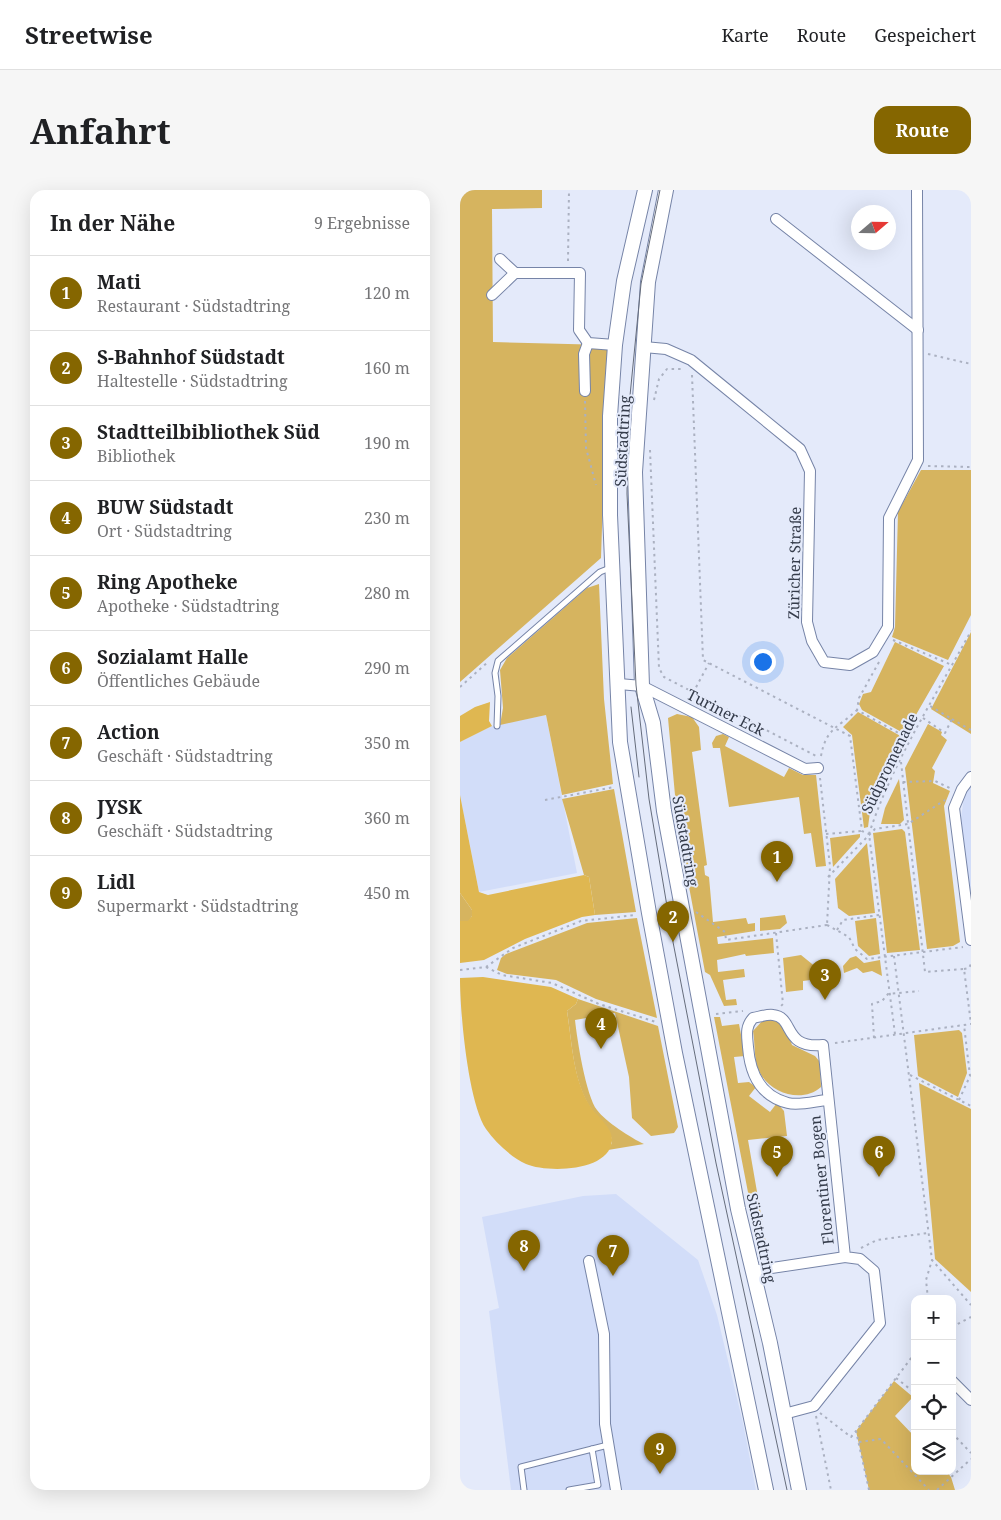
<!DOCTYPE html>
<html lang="de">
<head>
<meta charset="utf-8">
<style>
	:root { --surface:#fff; --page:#f6f6f6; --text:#202124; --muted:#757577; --line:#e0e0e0; --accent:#856600 }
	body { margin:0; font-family:"Noto Serif",serif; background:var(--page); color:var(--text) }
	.controls { position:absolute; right:15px; bottom:15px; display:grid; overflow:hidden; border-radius:10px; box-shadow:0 5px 20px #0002 }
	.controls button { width:45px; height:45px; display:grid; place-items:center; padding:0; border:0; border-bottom:1px solid var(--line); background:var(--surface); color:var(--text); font:25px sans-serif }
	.compass { position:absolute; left:391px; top:15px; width:45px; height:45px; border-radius:50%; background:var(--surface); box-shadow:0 5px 20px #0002; rotate:70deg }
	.you { position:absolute; left:302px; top:471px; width:18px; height:18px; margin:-12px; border:4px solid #fff; border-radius:50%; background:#1a73e8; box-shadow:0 0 0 8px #1a73e833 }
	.badge { display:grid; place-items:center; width:32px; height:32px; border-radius:50%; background:var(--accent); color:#fff; font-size:16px; font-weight:700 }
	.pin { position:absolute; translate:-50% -41px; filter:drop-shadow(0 1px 2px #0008) }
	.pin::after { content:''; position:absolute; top:26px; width:18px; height:15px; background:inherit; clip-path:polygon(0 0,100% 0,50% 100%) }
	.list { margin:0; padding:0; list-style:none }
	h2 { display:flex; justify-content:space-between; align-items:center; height:65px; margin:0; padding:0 20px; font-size:21px }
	h2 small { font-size:16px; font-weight:400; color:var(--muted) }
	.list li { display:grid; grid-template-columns:32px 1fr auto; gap:15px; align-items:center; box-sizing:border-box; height:75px; padding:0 20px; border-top:1px solid var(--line) }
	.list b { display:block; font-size:19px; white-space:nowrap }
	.list p { margin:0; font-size:16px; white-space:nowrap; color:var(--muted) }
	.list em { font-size:16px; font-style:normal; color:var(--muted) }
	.icon { flex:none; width:28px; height:28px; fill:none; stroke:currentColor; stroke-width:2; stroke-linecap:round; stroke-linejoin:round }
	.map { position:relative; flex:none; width:511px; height:1300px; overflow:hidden; border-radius:15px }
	header { display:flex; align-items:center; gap:30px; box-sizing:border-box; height:70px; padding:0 25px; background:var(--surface); border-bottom:1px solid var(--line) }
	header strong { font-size:24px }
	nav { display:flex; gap:28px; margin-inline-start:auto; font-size:18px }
	.intro { display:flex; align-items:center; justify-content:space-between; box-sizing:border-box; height:120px; padding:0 30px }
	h1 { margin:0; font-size:35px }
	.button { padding:12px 22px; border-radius:15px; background:var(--accent); color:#fff; font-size:18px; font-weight:700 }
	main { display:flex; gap:30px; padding:0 30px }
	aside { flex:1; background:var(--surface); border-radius:15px; box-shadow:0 5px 20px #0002 }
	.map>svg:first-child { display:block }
	.built { fill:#d2ddf9 }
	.green { fill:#d6b45f }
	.forest { fill:#dfb751 }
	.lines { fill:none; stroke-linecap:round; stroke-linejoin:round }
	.lane-casing { stroke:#7684a7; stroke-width:7 }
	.street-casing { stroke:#7684a7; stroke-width:12 }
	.secondary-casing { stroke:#7684a7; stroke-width:16 }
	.path { stroke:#abb1c1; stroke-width:2; stroke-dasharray:2.5 4; stroke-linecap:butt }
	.lane { stroke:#fff; stroke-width:5 }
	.street { stroke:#fff; stroke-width:10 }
	.secondary { stroke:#fff; stroke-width:14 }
	.tram { stroke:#656c7b; stroke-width:1 }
	.labels { text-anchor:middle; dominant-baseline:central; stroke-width:4; stroke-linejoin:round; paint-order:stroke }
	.street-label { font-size:15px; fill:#353c4b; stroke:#e4eafa }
</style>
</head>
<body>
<header>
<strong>Streetwise</strong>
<nav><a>Karte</a><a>Route</a><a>Gespeichert</a></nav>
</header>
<div class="intro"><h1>Anfahrt</h1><a class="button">Route</a></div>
<main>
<aside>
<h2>In der Nähe<small>9 Ergebnisse</small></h2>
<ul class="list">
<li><span class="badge">1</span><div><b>Mati</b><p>Restaurant · Südstadtring</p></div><em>120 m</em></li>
<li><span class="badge">2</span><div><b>S-Bahnhof Südstadt</b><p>Haltestelle · Südstadtring</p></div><em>160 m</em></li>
<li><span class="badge">3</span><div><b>Stadtteilbibliothek Süd</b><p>Bibliothek</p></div><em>190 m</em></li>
<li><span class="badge">4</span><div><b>BUW Südstadt</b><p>Ort · Südstadtring</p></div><em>230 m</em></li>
<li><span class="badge">5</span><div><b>Ring Apotheke</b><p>Apotheke · Südstadtring</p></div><em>280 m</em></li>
<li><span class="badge">6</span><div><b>Sozialamt Halle</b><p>Öffentliches Gebäude</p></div><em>290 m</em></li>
<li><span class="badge">7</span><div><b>Action</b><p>Geschäft · Südstadtring</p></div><em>350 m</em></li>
<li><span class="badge">8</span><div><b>JYSK</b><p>Geschäft · Südstadtring</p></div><em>360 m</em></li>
<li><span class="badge">9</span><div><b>Lidl</b><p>Supermarkt · Südstadtring</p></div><em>450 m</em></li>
</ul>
</aside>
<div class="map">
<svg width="511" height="1300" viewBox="0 0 511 1300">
	<rect width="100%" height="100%" fill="#e4eafa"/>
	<g class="built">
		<path d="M86,525L117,683L19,702L0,605V552L32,536Z"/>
		<path d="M511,593V716L501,628L505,600Z"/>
		<path d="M156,1004L238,1070L257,1125L283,1233L296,1300H51L29,1121L39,1118L22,1027L123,1006Z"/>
	</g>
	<g class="green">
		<path d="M0,0H82V18L32,19L33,152L148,155L141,368L0,492Z"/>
		<path d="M461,280H511V425L488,470L432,447L435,437L438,322Z"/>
		<path d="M139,394L144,509L153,594L102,605L86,525L40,535L43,518L40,480L47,468L127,398Z"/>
		<path d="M511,442V544L471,519Z"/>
		<path d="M435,452L484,476L445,544L402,520L399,514L403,504L411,502Z"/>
		<path d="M398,522L444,548L412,607L408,637L404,638L392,545L383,537Z"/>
		<path d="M217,524L232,527L239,537L241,560L232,562L247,675L244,676L245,685L249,687L253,732L286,728L288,734L295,733V741L257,747L258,754L313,748L314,763L286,766L285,764L257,770L258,782L284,779L285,787L263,790L266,810L276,809L277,815L264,816L250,785L245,782L218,638L208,528Z"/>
		<path d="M468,534L482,542L481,545L487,550L472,578L475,581L473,593L490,601L484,616L500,752L493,756L467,759L445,578Z"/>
		<path d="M263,544L269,547L265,556L324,587L329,578L343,585H356L366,676L356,677L351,643L344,644L339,607L269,617L260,558H253L252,553L256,546Z"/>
		<path d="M439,589L444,630L440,634H421L425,618Z"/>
		<path d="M154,599L176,722L135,725L129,687L124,685L102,609Z"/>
		<path d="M442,639L445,642L460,760L427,763L413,643Z"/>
		<path d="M400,644V647L373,677L370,648Z"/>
		<path d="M407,653L415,723L389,726L378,718L375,689Z"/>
		<path d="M0,703L12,720V726L9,731H0Z"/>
		<path d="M325,725L327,733L320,739L300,741V728Z"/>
		<path d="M177,728L197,828L136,809L96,790L47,784L37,780L41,768L46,764L127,733Z"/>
		<path d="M416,728L420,764L409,766L398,756L395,731Z"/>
		<path d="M341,765L357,778L358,789L343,791V800L326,802L323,768Z"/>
		<path d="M396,766L404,773L420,770L422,786L412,781L403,783L397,778L384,783L383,776L390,768Z"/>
		<path d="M118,809L198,836L218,937L214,943L191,946L172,928L169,887L155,823L115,830C117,849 126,906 137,920C146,932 171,948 184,954L148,960L152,953C152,937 138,930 130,917C113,890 112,852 107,821L116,814Z"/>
		<path d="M254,827H260L262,836L279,834L285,866L274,867L278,893L289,892L296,897L289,906L310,922L317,913L324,921L327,946L288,950L308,1065L299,1059Z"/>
		<path d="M304,829H316L326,839L332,855L355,866L360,872L361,897C341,915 305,902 297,876C294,865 295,852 293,841Z"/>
		<path d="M499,840L502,843L507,883L498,907L458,886L454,845Z"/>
		<path d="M459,893L511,919V1102L475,1069Z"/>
		<path d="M434,1191L453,1207L435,1226L455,1247V1281H486L491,1287L495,1300H409L396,1241Z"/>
	</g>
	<g class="forest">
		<path d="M30,512L29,531L32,536L0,552V526L15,517Z"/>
		<path d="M0,605L19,702L28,705L124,685L129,687L135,725L122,727L65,749L24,770L0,773V731H8L12,726V720L0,703Z"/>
		<path d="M23,787L91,797L118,809L116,814L107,821C112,852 113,889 130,916C137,927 153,937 152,951C149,982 87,983 66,974C51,967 36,953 26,939C8,912 0,822 0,788Z"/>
	</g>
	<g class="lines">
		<defs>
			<g id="lane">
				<path d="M37,536L38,506L35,483L38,471L140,382L150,378"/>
				<path d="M64,1300L61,1277L148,1255"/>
				<path d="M109,1300L138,1295L132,1259"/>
			</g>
			<g id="street">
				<path d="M316,29L458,140"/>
				<path d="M40,69L55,83H120L119,140L128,153L155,155"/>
				<path d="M32,105L55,83"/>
				<path d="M184,157L206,159L231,170L340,259L350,281L347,432L352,451L364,472L390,475L413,462L428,437L429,328L458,270L457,0"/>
				<path d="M125,201L124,164L128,153"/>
				<path d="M159,494L182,496L345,579L358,578"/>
				<path d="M511,587L502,599L494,618L511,750"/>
				<path d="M129,1071L144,1144L145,1234L156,1300"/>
				<path d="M292,1081L385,1067"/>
				<path d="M492,1191L511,1210"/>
				<path d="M324,1224L354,1216L420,1133L414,1081L400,1069L385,1067L363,855C322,859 335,827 313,825C307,824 299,827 293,828C285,837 287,845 288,857C290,883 300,906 328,913C339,916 356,911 367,910"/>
			</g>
			<g id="secondary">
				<path d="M185,0L164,91L155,155L150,226V325L160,552L189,723L215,863L306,1300"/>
				<path d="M206,0L188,92L175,282L182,496L193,533L204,621L278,1019L310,1153L339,1300"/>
			</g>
		</defs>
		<use href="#lane" class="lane-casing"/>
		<use href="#street" class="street-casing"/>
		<use href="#secondary" class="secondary-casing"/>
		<g class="path">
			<path d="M108,71L109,0"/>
			<path d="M468,164L511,174"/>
			<path d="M232,185L243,470L390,546L402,641L409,644"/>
			<path d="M194,210L199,189L207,179H223"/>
			<path d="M125,211L126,258L136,295"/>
			<path d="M190,260L199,478L204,487L358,567"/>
			<path d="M468,276L511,277"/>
			<path d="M433,450L492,475"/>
			<path d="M419,472L399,508L397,520L451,550"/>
			<path d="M0,497L29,471"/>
			<path d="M233,503L249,473"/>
			<path d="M463,528L485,543L492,529L470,516"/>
			<path d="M492,529L511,540"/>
			<path d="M361,566C366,538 378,538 397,520"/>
			<path d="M441,572L465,782L504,779L511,834"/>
			<path d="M360,588L370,676L367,735"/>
			<path d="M443,592L475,591L492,599"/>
			<path d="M85,610L154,597"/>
			<path d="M366,644L401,641"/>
			<path d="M368,687L415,639L448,634L485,610"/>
			<path d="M236,722L265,742L266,750L367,735"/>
			<path d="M367,735L389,747L395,759L407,769L503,757"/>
			<path d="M377,740L383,730L419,725"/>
			<path d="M316,743L323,814L320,817"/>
			<path d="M434,766L472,1070L511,1115"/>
			<path d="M26,777L42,785L92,793L139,814L196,832"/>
			<path d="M504,779L509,778L511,774"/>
			<path d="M0,780L26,777L53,758L121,731L176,725"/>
			<path d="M256,824L283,821"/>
			<path d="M435,844L409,644C432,573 475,507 511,441"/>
			<path d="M414,848L412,814L422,811L428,804L459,801"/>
			<path d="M375,853L511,834"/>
			<path d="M450,885L511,916"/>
			<path d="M499,910L510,886L504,835"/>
			<path d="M401,1058L417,1050L468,1043"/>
			<path d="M468,1109L466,1090L472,1070"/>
			<path d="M492,1137L511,1127"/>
			<path d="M436,1188L455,1203"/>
			<path d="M360,1223L391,1247L396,1241"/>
			<path d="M356,1226L371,1300"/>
			<path d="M492,1243L511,1263"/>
			<path d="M399,1252L421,1249L469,1300"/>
			<path d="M409,1300L396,1241L455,1163"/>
			<path d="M477,1300L511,1269"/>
		</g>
		<use href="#lane" class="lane"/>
		<use href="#street" class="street"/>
		<use href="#secondary" class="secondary"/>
		<g class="tram">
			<path d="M200,0L181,94L168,226L167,304L176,495L189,609L213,752L256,973L327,1300"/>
			<path d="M171,517L179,587"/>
		</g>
	</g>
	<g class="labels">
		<g class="street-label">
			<text transform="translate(162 251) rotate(-87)">Südstadtring</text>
			<text transform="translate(334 373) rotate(-89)">Züricher Straße</text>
			<text transform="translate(266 522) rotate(27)">Turiner Eck</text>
			<text transform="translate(429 573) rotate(-64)">Südpromenade</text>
			<text transform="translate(226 651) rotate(80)">Südstadtring</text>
			<text transform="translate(361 990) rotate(-96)">Florentiner Bogen</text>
			<text transform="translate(302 1048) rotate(78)">Südstadtring</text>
		</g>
	</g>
</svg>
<div class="controls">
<button>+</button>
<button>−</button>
<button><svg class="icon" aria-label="locate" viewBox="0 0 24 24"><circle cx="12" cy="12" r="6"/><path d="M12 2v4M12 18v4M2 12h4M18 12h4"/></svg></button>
<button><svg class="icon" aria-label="layers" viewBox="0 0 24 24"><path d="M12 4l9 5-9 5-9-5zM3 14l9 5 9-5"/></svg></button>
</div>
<svg class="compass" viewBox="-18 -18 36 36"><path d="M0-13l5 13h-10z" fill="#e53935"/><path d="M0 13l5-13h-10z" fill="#757577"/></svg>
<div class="you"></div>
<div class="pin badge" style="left:317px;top:692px">1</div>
<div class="pin badge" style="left:213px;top:752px">2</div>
<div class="pin badge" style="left:365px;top:810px">3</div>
<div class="pin badge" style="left:141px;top:859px">4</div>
<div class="pin badge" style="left:317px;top:987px">5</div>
<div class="pin badge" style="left:419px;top:987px">6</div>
<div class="pin badge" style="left:153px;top:1086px">7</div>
<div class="pin badge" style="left:64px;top:1081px">8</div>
<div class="pin badge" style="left:200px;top:1284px">9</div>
</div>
</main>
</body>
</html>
